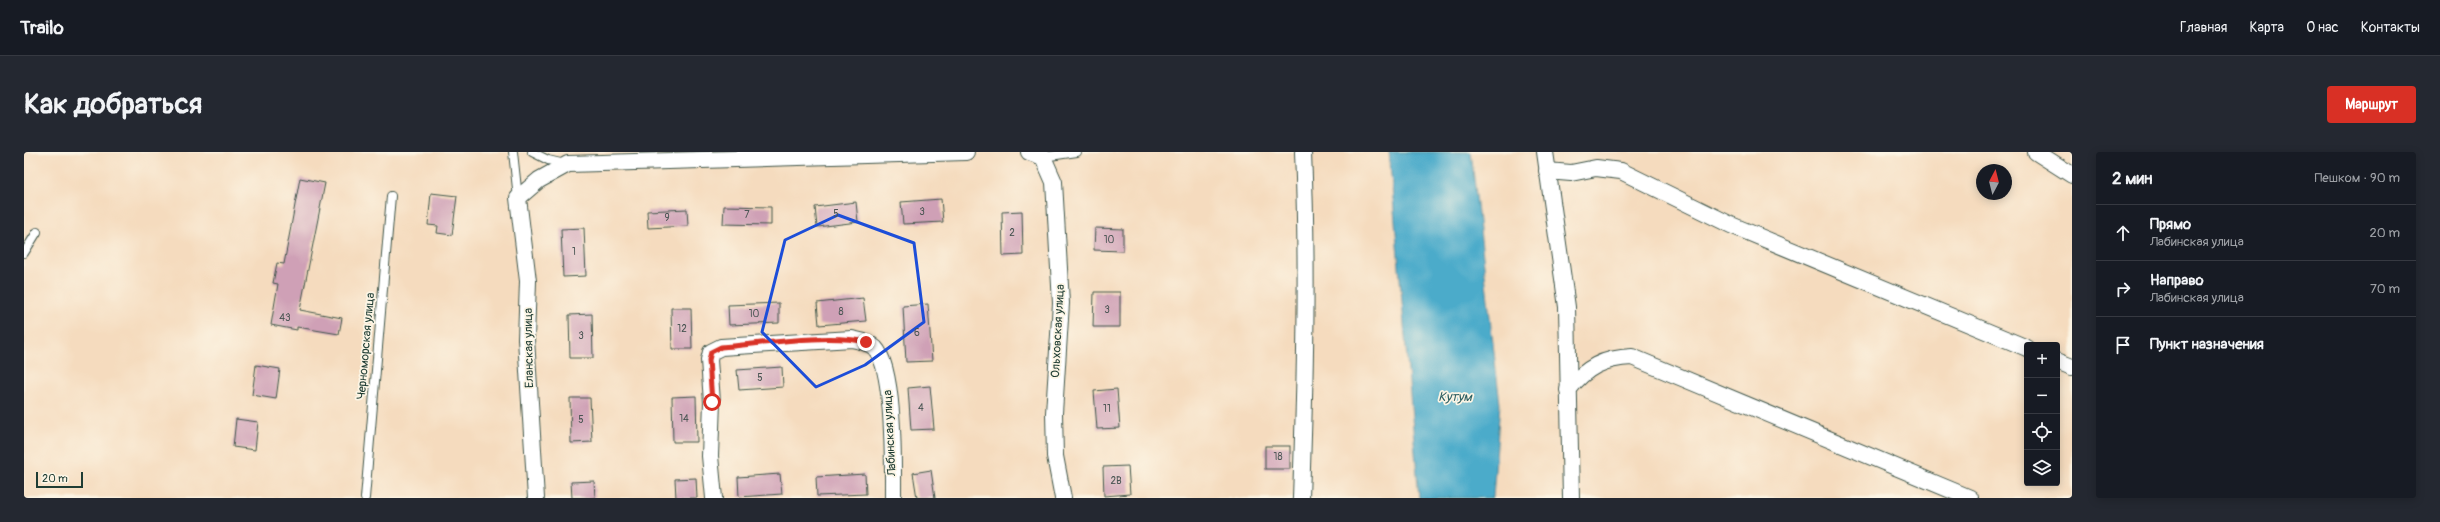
<!DOCTYPE html>
<html lang="ru">
<head>
<meta charset="utf-8">
<style>
	:root { --surface:#171b24; --page:#242831; --text:#f1f3f6; --muted:#9ea1a6; --line:#363941; --accent:#d93025 }
	body { margin:0; font-family:Pangolin,sans-serif; background:var(--page); color:var(--text) }
	.controls { position:absolute; right:12px; bottom:12px; display:grid; overflow:hidden; border-radius:4px; box-shadow:0 2px 10px #0003 }
	.controls button { width:36px; height:36px; display:grid; place-items:center; padding:0; border:0; border-bottom:1px solid var(--line); background:var(--surface); color:var(--text); font:20px sans-serif }
	.compass { position:absolute; left:1952px; top:12px; width:36px; height:36px; border-radius:50%; background:var(--surface); box-shadow:0 2px 10px #0003; rotate:7deg }
	.scale { position:absolute; left:12px; bottom:10px; width:47px; box-sizing:border-box; padding-left:4px; border:2px solid #1f3d34; border-top:0; font-size:11px; line-height:14px; white-space:nowrap; color:#1f3d34; -webkit-text-stroke:3px #fcf5e5; paint-order:stroke }
	.stop { position:absolute; width:12px; height:12px; margin:-9px; border:3px solid #d93025; border-radius:50%; background:#fff }
	.stop.end { background:#d93025; border-color:#fff; box-shadow:0 1px 4px #0008 }
	.list { margin:0; padding:0; list-style:none }
	h2 { display:flex; justify-content:space-between; align-items:center; height:52px; margin:0; padding:0 16px; font-size:17px }
	h2 small { font-size:13px; font-weight:400; color:var(--muted) }
	.list li { display:grid; grid-template-columns:26px 1fr auto; gap:12px; align-items:center; box-sizing:border-box; height:56px; padding:0 16px; border-top:1px solid var(--line) }
	.list b { display:block; font-size:15px; white-space:nowrap }
	.list p { margin:0; font-size:13px; white-space:nowrap; color:var(--muted) }
	.list em { font-size:13px; font-style:normal; color:var(--muted) }
	.icon { flex:none; width:22px; height:22px; fill:none; stroke:currentColor; stroke-width:2; stroke-linecap:round; stroke-linejoin:round }
	.map { position:relative; flex:none; width:2048px; height:346px; overflow:hidden; border-radius:4px }
	header { display:flex; align-items:center; gap:24px; box-sizing:border-box; height:56px; padding:0 20px; background:var(--surface); border-bottom:1px solid var(--line) }
	header strong { font-size:19px }
	nav { display:flex; gap:22px; margin-inline-start:auto; font-size:14px }
	.intro { display:flex; align-items:center; justify-content:space-between; box-sizing:border-box; height:96px; padding:0 24px }
	h1 { margin:0; font-size:28px }
	.button { padding:10px 18px; border-radius:4px; background:var(--accent); color:#fff; font-size:14px; font-weight:700 }
	main { display:flex; gap:24px; padding:0 24px }
	aside { flex:1; background:var(--surface); border-radius:4px; box-shadow:0 2px 10px #0003 }
	.map>svg:first-child { display:block }
	.water { fill:#4babca; stroke:#35747f }
	.building { fill:#cfa0b6 }
	.lines { fill:none; stroke-linecap:round; stroke-linejoin:round }
	.service-casing { stroke:#3f5549; stroke-width:10 }
	.minor-casing { stroke:#3f5549; stroke-width:18 }
	.service { stroke:#fff; stroke-width:8 }
	.minor { stroke:#fff; stroke-width:16 }
	.route { stroke:#d93025; stroke-width:5 }
	.marked { fill:none; stroke:#1d4ed8; stroke-width:3; stroke-linejoin:round }
	.labels { text-anchor:middle; dominant-baseline:central; stroke-width:3.5; stroke-linejoin:round; paint-order:stroke }
	.number-label { font-size:10px; fill:#4b5654 }
	.street-label { font-size:12px; fill:#1f3d34; stroke:#fcf5e5 }
	.water-label { font-size:13px; font-style:italic; fill:#2c5e61; stroke:#fcf5e5 }
</style>
</head>
<body>
<header>
<strong>Trailo</strong>
<nav><a>Главная</a><a>Карта</a><a>О нас</a><a>Контакты</a></nav>
</header>
<div class="intro"><h1>Как добраться</h1><a class="button">Маршрут</a></div>
<main>
<div class="map">
<svg width="2048" height="346" viewBox="0 0 2048 346">
	<rect width="100%" height="100%" fill="#fcf5e5"/>
	<filter id="ink" filterUnits="userSpaceOnUse"><feTurbulence type="fractalNoise" baseFrequency=".025" numOctaves="2"/><feDisplacementMap in="SourceGraphic" scale="8" xChannelSelector="R" yChannelSelector="G"/><feConvolveMatrix kernelMatrix="1 2 1 2 8 2 1 2 1" color-interpolation-filters="sRGB"/></filter>
	<filter id="wash" filterUnits="userSpaceOnUse"><feTurbulence type="fractalNoise" baseFrequency=".012" numOctaves="4" result="noise"/><feDisplacementMap in="SourceGraphic" scale="16" xChannelSelector="R" yChannelSelector="G"/><feGaussianBlur stdDeviation="0.9" result="paint"/><feColorMatrix in="noise" values="0 0 0 0 0 0 0 0 0 0 0 0 0 0 0 0 0 1.4 0 .05"/><feComposite in="paint" operator="in"/></filter>
	<g filter="url(#wash)">
		<rect width="100%" height="100%" fill="#f5dbbe"/>
		<path class="water" d="M1365,0H1447L1476,252L1469,346H1395Z"/>
		<g id="blocks">
			<g class="building">
				<path d="M276,26L301,31L276,158L318,166L315,182L273,175V178L247,173L254,132L249,131L253,111L260,112Z"/>
				<path d="M407,41L433,44L428,83L413,81L414,74L404,73Z"/>
				<path d="M917,47L919,70L879,72L877,50Z"/>
				<path d="M832,50L834,70L793,75L791,55Z"/>
				<path d="M700,54L747,55V73L699,72Z"/>
				<path d="M663,57L664,74L624,76L623,59Z"/>
				<path d="M998,59L999,103L979,104L978,60Z"/>
				<path d="M560,76L562,124L539,125L537,77Z"/>
				<path d="M1071,76L1099,77V99L1070,98Z"/>
				<path d="M1070,140H1096V175H1069Z"/>
				<path d="M839,146L842,169L795,173L793,151Z"/>
				<path d="M755,151V171L705,173L704,153Z"/>
				<path d="M904,152L908,209L882,210L879,154Z"/>
				<path d="M647,156H667L668,197H648Z"/>
				<path d="M568,162L569,206H546L545,163Z"/>
				<path d="M232,213L256,217L252,247L228,243Z"/>
				<path d="M758,215L759,235L715,238L713,218Z"/>
				<path d="M906,234L910,277L887,278L884,236Z"/>
				<path d="M1093,237L1096,276L1073,277L1070,239Z"/>
				<path d="M672,244L673,290H649L648,245Z"/>
				<path d="M546,246H566L568,290L547,291Z"/>
				<path d="M212,267L234,270L231,298L209,295Z"/>
				<rect x="1241" y="294" width="25" height="23"/>
				<path d="M1104,314L1106,342L1080,344L1079,315Z"/>
				<path d="M907,318L911,346H893L889,321Z"/>
				<path d="M756,322L758,342L715,345L714,325Z"/>
				<path d="M841,322L842,342L793,344L792,325Z"/>
				<path d="M672,326L673,346H652L651,327Z"/>
				<path d="M570,329L571,346H548L547,330Z"/>
			</g>
		</g>
	</g>
	<g filter="url(#ink)">
		<use href="#blocks" fill-opacity="0" stroke="#3f5549" stroke-width="1"/>
		<g class="lines">
			<defs>
				<g id="service">
					<path d="M489,0L494,46"/>
					<path d="M508,0L524,8L541,12"/>
					<path d="M1019,5L1053,0"/>
					<path d="M0,101L13,80"/>
					<path d="M341,346L367,44"/>
				</g>
				<g id="minor">
					<path d="M1005,0L1019,5L1030,30L1037,151L1030,261L1031,304L1039,346"/>
					<path d="M1521,0L1543,155L1547,346"/>
					<path d="M2012,0L2048,23"/>
					<path d="M1523,19L1547,21L1572,16L1597,19L1707,73L2003,196"/>
					<path d="M2033,209L2048,215"/>
					<path d="M1544,238C1562,215 1580,206 1608,205L1946,346"/>
					<path d="M512,346L502,187L504,129L494,46L515,28L544,12L942,0"/>
					<path d="M690,346L686,304L688,250L685,208L687,200L697,195L828,187C836,189 845,190 851,196C871,217 869,315 869,346"/>
					<path d="M1277,346C1281,231 1284,115 1279,0"/>
				</g>
			</defs>
			<use href="#service" class="service-casing"/>
			<use href="#minor" class="minor-casing"/>
			<use href="#service" class="service"/>
			<use href="#minor" class="minor"/>
		</g>
	</g>
	<g class="lines" filter="url(#ink)">
		<path class="route" d="M688,250L685,208L687,200L697,195C737,192 804,181 842,190"/>
	</g>
	<path class="marked" d="M814,63L890,91L900,170L841,213L792,235L738,180L761,88Z"/>
	<g class="labels">
		<g class="number-label">
			<text x="898" y="60">3</text>
			<text x="812" y="62">5</text>
			<text x="723" y="63">7</text>
			<text x="643" y="66">9</text>
			<text x="988" y="81">2</text>
			<text x="1085" y="88">10</text>
			<text x="550" y="100">1</text>
			<text x="1083" y="158">3</text>
			<text x="817" y="160">8</text>
			<text x="730" y="162">10</text>
			<text x="261" y="166">43</text>
			<text x="658" y="177">12</text>
			<text x="893" y="181">6</text>
			<text x="557" y="184">3</text>
			<text x="736" y="226">5</text>
			<text x="897" y="256">4</text>
			<text x="1083" y="257">11</text>
			<text x="660" y="267">14</text>
			<text x="557" y="268">5</text>
			<text x="1254" y="305">18</text>
			<text x="1092" y="329">2В</text>
		</g>
		<g class="street-label">
			<text transform="translate(1034 179) rotate(-87)">Ольховская улица</text>
			<text transform="translate(342 194) rotate(-85)">Черноморская улица</text>
			<text transform="translate(505 196) rotate(-91)">Еланская улица</text>
			<text transform="translate(866 281) rotate(-93)">Лабинская улица</text>
		</g>
		<g class="water-label">
			<text x="1431" y="245">Кутум</text>
		</g>
	</g>
</svg>
<div class="controls">
<button>+</button>
<button>−</button>
<button><svg class="icon" aria-label="locate" viewBox="0 0 24 24"><circle cx="12" cy="12" r="6"/><path d="M12 2v4M12 18v4M2 12h4M18 12h4"/></svg></button>
<button><svg class="icon" aria-label="layers" viewBox="0 0 24 24"><path d="M12 4l9 5-9 5-9-5zM3 14l9 5 9-5"/></svg></button>
</div>
<svg class="compass" viewBox="-18 -18 36 36"><path d="M0-13l5 13h-10z" fill="#e53935"/><path d="M0 13l5-13h-10z" fill="#9ea1a6"/></svg>
<div class="scale">20 m</div>
<div class="stop" style="left:688px;top:250px"></div>
<div class="stop end" style="left:842px;top:190px"></div>
</div>
<aside>
<h2>2 мин<small>Пешком · 90 m</small></h2>
<ul class="list">
<li><svg class="icon" aria-label="ahead" viewBox="0 0 24 24"><path d="M12 20V5M6 11l6-6 6 6"/></svg><div><b>Прямо</b><p>Лабинская улица</p></div><em>20 m</em></li>
<li><svg class="icon" aria-label="right" viewBox="0 0 24 24"><path d="M7 20v-9h11M14 6l5 5-5 5"/></svg><div><b>Направо</b><p>Лабинская улица</p></div><em>70 m</em></li>
<li><svg class="icon" aria-label="arrive" viewBox="0 0 24 24"><path d="M6 21V4h12l-3 4 3 4H6"/></svg><div><b>Пункт назначения</b></div></li>
</ul>
</aside>
</main>
</body>
</html>
